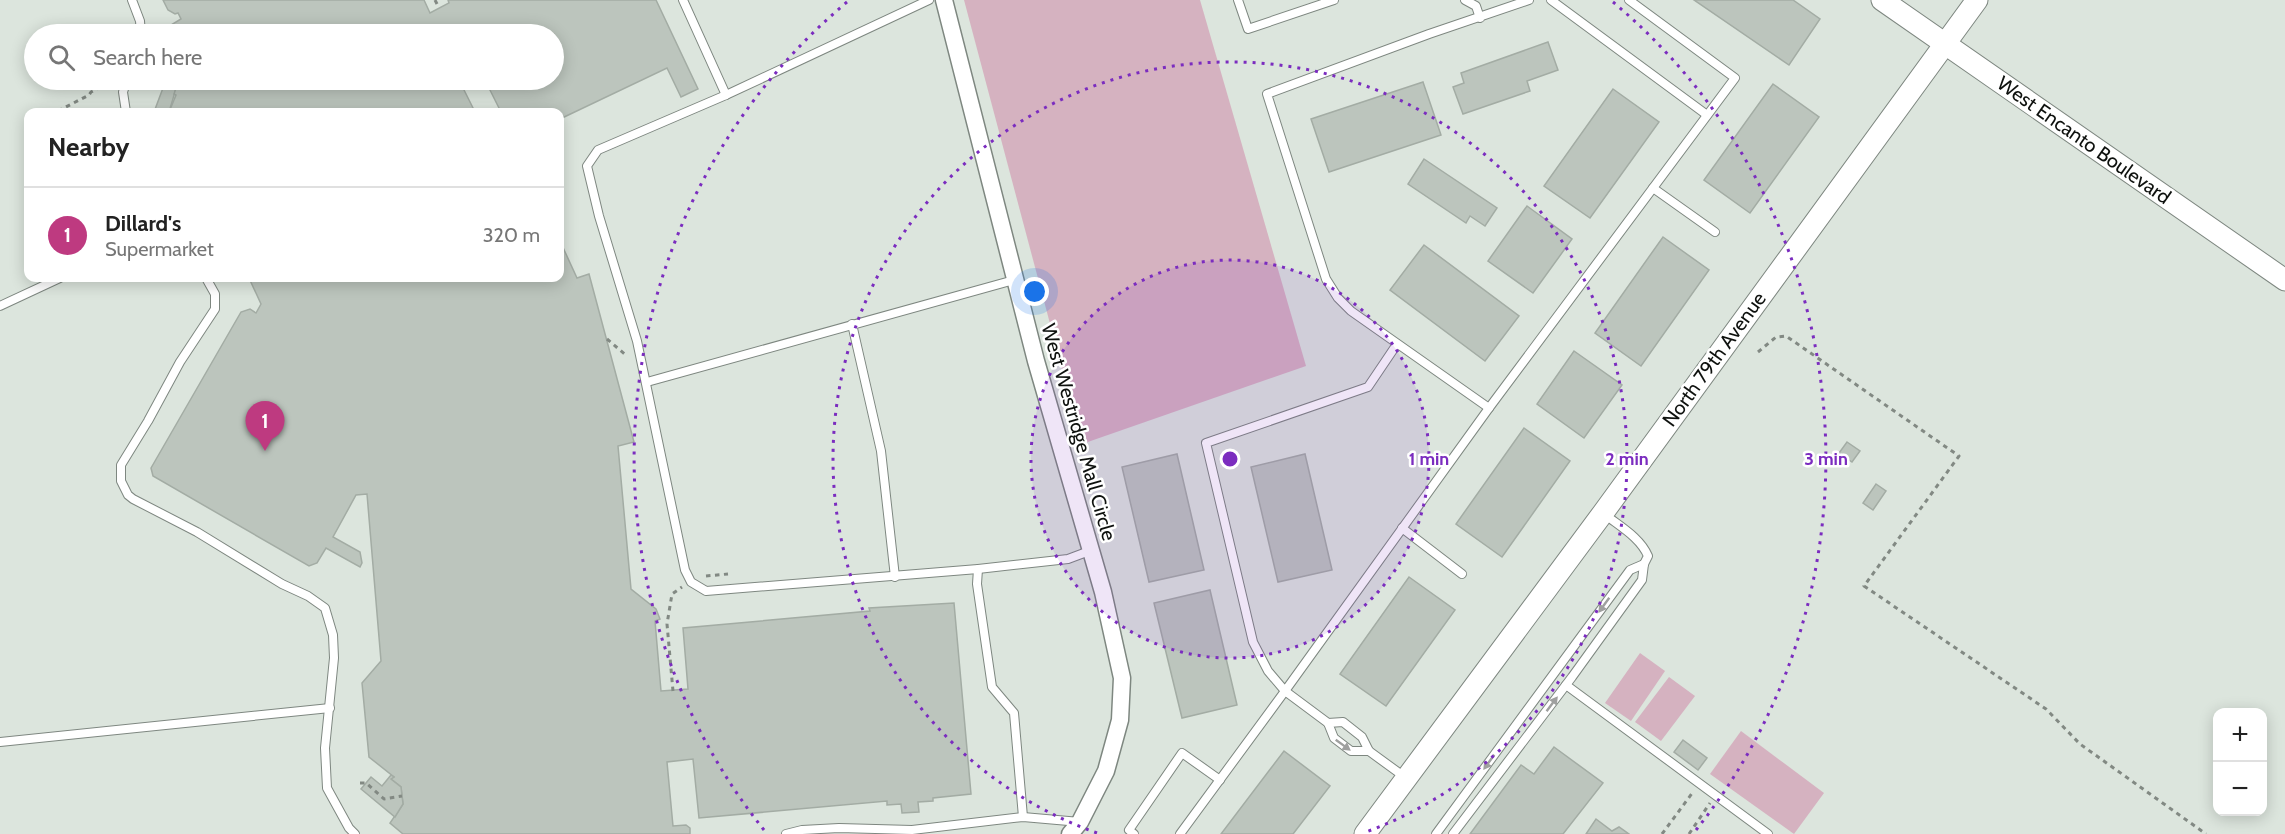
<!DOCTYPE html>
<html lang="en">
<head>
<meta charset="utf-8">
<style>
	:root { --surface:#fff; --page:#f6f6f6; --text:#222; --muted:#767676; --line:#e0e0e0; --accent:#be3a80 }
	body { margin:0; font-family:Cabin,sans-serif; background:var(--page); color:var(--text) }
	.controls { position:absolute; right:18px; bottom:18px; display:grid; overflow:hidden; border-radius:12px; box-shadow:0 3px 15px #0003 }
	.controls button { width:54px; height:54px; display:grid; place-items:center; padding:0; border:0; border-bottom:2px solid var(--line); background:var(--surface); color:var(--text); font:30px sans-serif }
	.you { position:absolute; left:1035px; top:292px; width:21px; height:21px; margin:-15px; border:4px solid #fff; border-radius:50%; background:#1a73e8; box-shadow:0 0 0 9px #1a73e833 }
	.badge { display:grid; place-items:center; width:39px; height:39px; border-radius:50%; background:var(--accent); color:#fff; font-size:20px; font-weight:700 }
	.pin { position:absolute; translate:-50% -50px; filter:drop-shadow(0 2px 3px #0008) }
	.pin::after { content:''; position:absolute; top:32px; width:21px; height:18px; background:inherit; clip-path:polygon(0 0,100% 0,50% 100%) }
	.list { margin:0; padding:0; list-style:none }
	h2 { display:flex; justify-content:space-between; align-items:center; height:78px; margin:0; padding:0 24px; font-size:26px }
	h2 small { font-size:20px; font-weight:400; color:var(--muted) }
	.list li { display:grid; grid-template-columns:39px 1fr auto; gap:18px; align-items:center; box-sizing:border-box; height:96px; padding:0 24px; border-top:2px solid var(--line) }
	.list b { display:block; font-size:22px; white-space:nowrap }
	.list p { margin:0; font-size:20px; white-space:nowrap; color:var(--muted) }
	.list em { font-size:20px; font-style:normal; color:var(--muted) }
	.icon { flex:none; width:33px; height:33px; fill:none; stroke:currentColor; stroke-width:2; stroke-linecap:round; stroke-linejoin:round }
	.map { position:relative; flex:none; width:2285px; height:834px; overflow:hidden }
	.search { position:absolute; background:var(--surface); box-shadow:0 3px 15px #0003; left:24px; top:24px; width:540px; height:66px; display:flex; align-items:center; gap:15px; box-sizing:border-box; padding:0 21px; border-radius:33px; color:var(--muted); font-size:22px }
	.panel { position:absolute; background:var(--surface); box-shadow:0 3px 15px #0003; left:24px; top:108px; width:540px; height:174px; border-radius:12px }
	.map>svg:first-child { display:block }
	.green { fill:#d5b2c0 }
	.building { fill:#bcc5bd; stroke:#a3aca4; stroke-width:1.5 }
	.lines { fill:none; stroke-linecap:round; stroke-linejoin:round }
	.service-casing { stroke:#7e8780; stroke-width:10 }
	.minor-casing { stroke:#7e8780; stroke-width:19 }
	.tertiary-casing { stroke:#7e8780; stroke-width:23 }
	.path { stroke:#828983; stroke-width:3; stroke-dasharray:4.5 4.5; stroke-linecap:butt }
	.service { stroke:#fff; stroke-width:8 }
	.minor { stroke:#fff; stroke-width:16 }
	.tertiary { stroke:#fff; stroke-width:21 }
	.oneway { fill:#9fa09f }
	.ring { fill:none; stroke:#7b2cbf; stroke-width:3; stroke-dasharray:3 6 }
	.labels { text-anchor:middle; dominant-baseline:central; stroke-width:5; stroke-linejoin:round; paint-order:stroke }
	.street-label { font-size:20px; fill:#0e110e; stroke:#fff }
	.centre { fill:#7b2cbf; stroke:#fff; stroke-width:3 }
	.ring-label { font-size:18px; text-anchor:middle; font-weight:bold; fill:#7b2cbf; stroke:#fff; stroke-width:5; stroke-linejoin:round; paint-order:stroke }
</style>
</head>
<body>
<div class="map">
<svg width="2285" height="834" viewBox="0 0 2285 834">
	<rect width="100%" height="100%" fill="#dce5dd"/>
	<g class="green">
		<path d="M964,0H1200L1306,366L1082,444Z"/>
		<path d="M1640,653L1665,671L1631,721L1605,703Z"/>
		<path d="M1669,677L1695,696L1661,741L1635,722Z"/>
		<path d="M1741,731L1824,793L1794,834L1710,774Z"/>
	</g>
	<g class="building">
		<path d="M163,0H424L430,13L449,3L448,0H656L698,89L681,97L667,68L560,119V112H501L485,80H554V34H167L171,25L181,19L178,13L175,14L168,10Z"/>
		<path d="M1694,0H1793L1820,19L1789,65Z"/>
		<path d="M1548,42L1558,70L1527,81L1530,91L1463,114L1453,87L1464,83L1461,73Z"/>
		<path d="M166,80H177L178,82L169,112H154Z"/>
		<path d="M177,80H459L475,112H169L176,95L174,94L178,82Z"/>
		<path d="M1423,82L1441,135L1329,172L1311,119Z"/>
		<path d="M1773,84L1819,117L1750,213L1704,180Z"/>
		<path d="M1613,89L1659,122L1590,218L1544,186Z"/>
		<path d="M1424,159L1497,208L1485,226L1470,216L1466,223L1408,184Z"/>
		<path d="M1527,206L1572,239L1533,293L1488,261Z"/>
		<path d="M1663,237L1709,270L1641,366L1595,333Z"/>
		<path d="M560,241L577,278L589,274L634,442L618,446L631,589L656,609L660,619L655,621L661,691L688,689L683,628L870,611L869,608L954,603L971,794L933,798V801L918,802L919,812L902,813L901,804L887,805V801L699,818L693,759L667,762L673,826L686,825L690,828V834H403L390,823L403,804L401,787L391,779L394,777L369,757L362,683L381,661L367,494L356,495L333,537L360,552L362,563L360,567L326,548L317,563L309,566L153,476L151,468L241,312L250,309L256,313L261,304L249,278H560Z"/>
		<path d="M1424,245L1519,316L1485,361L1390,290Z"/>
		<path d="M1574,351L1622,385L1584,438L1537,404Z"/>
		<path d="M1524,428L1570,461L1502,557L1456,524Z"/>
		<path d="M1847,442L1860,451L1852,462L1839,453Z"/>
		<path d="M1177,454L1204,570L1149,582L1122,467Z"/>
		<path d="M1305,454L1332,570L1278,582L1251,467Z"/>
		<path d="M1876,484L1886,491L1873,510L1863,503Z"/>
		<path d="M1409,577L1455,610L1386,706L1340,674Z"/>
		<path d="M1210,590L1237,705L1182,718L1154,603Z"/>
		<path d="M1683,740L1707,758L1698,770L1674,752Z"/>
		<path d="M1554,747L1603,783L1563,834H1470L1521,765L1534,774Z"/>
		<path d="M1284,751L1330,786L1293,834H1221Z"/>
		<path d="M391,775L394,777L391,779L401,787L403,804L395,817L361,789L371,777L382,786Z"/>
		<path d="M1596,819L1612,831L1619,827L1629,834H1586Z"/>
	</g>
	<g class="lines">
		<defs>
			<g id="service">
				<path d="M132,0L140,21L141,34"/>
				<path d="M683,0L726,95"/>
				<path d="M929,0L726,95L598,150L587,166L599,216L637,341L685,570L691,582L706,591L978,569L1068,559L1092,550"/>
				<path d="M1238,0L1248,29L1334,0"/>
				<path d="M1465,0L1476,6L1480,18"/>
				<path d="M1551,0L1707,115"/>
				<path d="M126,112L123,92L127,80"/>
				<path d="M1653,188L1715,232"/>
				<path d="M206,278L215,294V309L180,362L148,421L121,465V481L128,495L133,499L197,532L282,584L308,596L325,608L333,635L334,658L325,748L327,788L349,828L355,834"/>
				<path d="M0,306L60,278"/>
				<path d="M852,324L881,451L895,577"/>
				<path d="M1397,344L1368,387L1206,443L1253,642L1268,671L1285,691L1489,408L1735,78L1629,0"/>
				<path d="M647,382L1014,280"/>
				<path d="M1489,408L1351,311L1338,298L1326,279L1267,94L1429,34L1529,0"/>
				<path d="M1402,528L1462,574"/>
				<path d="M978,569L977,584L992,687L1014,713L1023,817"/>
				<path d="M1566,685L1768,834"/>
				<path d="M1328,723L1343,722L1362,737L1369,751L1406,778"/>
				<path d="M0,742L330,708"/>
				<path d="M786,834L802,830L839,828L912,830L1023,817L1080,822"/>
				<path d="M1134,834L1129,830L1182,753L1220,780"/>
				<path d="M1180,834L1285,691L1328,723L1334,738L1351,751H1369"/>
				<path d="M1436,834L1630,570L1644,564"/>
				<path d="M1453,834L1572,677L1642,580L1644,564L1648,556C1640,537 1619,526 1603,513"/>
			</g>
			<path id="minor" d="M944,0L1036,361L1103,592L1122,678L1120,720L1106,771L1080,822L1070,834"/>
			<g id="tertiary">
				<path d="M1882,0L2285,280"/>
				<path d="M1365,834L1603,513L1977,0"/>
			</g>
		</defs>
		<use href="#service" class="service-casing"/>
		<use href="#minor" class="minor-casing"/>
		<use href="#tertiary" class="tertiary-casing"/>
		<g class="path">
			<path d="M435,0L439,8"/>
			<path d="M58,111L89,95L91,92L114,80"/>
			<path d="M607,339L627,356"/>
			<path d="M1758,352L1776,337L1786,336L1959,456L1864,586L2046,709L2080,744L2206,834"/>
			<path d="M706,576L728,574"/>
			<path d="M673,691L667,624L672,594L682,587"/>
			<path d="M360,783H366L384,799L402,796"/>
			<path d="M1662,834L1693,792"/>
			<path d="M1689,834L1710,803"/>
		</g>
		<use href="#service" class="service"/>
		<use href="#minor" class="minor"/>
		<use href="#tertiary" class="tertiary"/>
	</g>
	<defs><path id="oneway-solid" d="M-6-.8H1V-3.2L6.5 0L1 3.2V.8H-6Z" transform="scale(1.5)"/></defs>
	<g class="oneway">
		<use href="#oneway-solid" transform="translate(1604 605) rotate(126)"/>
		<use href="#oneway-solid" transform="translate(1552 704) rotate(-53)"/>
		<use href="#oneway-solid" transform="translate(1343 745) rotate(36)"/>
		<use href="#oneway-solid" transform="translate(1489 762) rotate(126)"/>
	</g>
	<circle cx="1230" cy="459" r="199" fill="#7b2cbf" fill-opacity=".12"/>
	<g class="ring">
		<circle cx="1230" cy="459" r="199"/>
		<path d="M1097 833A397 397 0 1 1 1363 833"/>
		<path d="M764 830A596 596 0 0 1 847 2M1613 2A596 596 0 0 1 1696 830"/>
	</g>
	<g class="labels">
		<g class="street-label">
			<text transform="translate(2084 140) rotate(35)">West Encanto Boulevard</text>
			<text transform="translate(1714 359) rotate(-54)">North 79th Avenue</text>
			<text transform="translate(1079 432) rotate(74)">West Westridge Mall Circle</text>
		</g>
	</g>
	<circle cx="1230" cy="459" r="9" class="centre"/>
	<g class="ring-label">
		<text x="1429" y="465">1 min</text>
		<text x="1627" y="465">2 min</text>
		<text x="1826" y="465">3 min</text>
	</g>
</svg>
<div class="controls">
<button>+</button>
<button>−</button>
</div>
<div class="you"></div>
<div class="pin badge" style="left:265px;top:451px">1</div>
<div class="search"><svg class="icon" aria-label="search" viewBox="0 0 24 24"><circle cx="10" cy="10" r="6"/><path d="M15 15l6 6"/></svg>Search here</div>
<section class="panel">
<h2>Nearby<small></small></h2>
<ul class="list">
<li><span class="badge">1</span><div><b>Dillard's</b><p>Supermarket</p></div><em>320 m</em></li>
</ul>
</section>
</div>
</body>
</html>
